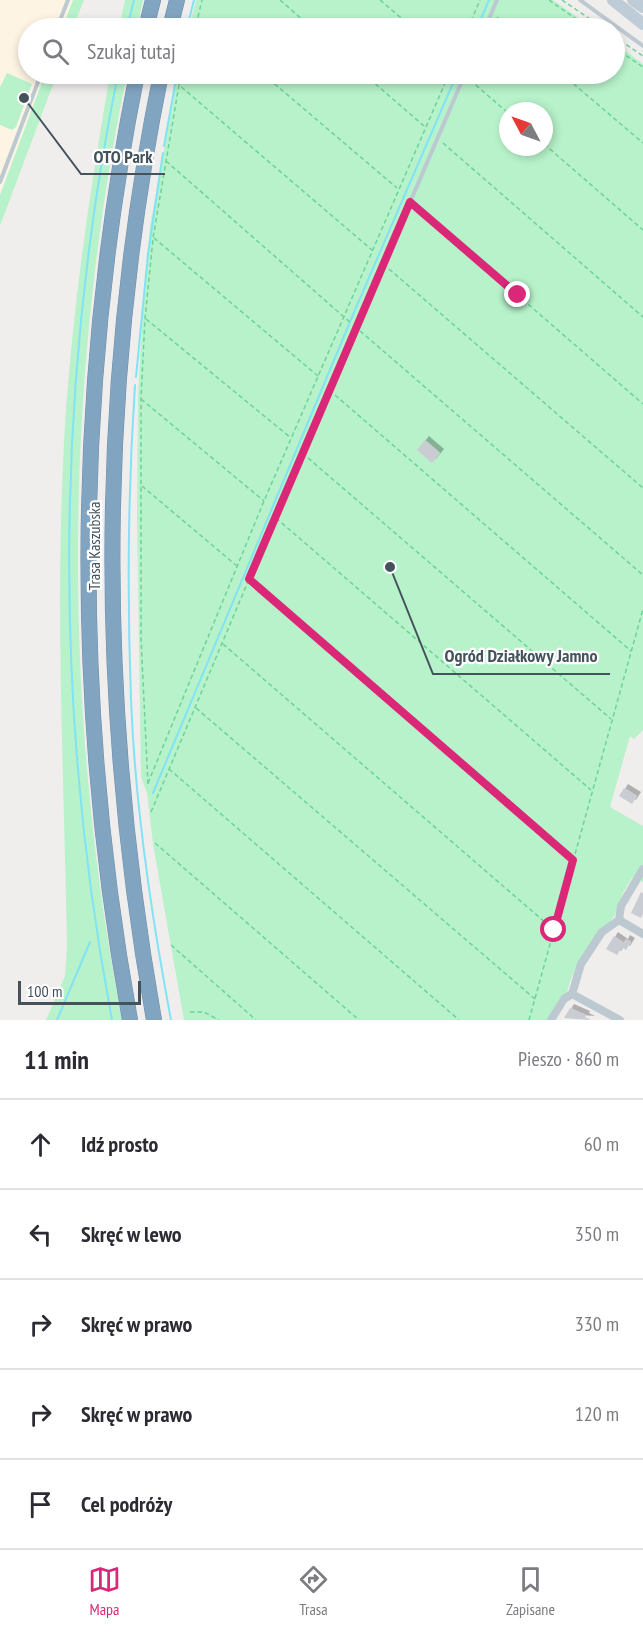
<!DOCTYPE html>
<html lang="pl">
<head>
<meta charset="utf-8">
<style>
	:root { --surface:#fff; --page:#f2f2f3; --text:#2b2b33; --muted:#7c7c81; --line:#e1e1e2; --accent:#db2777 }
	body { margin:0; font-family:"PT Sans Narrow",sans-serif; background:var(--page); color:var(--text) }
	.compass { position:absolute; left:499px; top:102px; width:54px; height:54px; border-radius:50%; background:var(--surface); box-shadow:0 3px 9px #0003; rotate:311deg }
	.scale { position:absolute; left:18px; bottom:15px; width:123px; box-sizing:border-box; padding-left:6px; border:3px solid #44525c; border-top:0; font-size:16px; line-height:21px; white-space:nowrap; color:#44525c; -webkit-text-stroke:4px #fff; paint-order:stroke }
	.stop { position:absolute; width:18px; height:18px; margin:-14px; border:4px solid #db2777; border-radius:50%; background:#fff }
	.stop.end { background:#db2777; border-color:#fff; box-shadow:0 2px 6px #0008 }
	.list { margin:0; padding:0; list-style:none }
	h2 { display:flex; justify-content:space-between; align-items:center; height:78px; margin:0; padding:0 24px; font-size:26px }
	h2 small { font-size:20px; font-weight:400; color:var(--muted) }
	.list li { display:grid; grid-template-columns:39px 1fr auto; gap:18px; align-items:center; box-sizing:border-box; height:90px; padding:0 24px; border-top:2px solid var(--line) }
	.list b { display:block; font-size:22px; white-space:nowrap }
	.list em { font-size:20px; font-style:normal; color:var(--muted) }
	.icon { flex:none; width:33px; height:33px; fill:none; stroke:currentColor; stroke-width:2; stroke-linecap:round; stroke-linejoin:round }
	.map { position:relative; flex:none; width:643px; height:1020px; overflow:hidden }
	.search { position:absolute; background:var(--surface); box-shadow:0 3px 9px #0003; left:18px; right:18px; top:18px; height:66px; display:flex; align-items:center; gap:15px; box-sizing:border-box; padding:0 21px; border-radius:33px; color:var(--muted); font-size:22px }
	.sheet { height:528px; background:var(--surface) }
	nav { display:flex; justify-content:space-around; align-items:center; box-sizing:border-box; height:84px; border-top:2px solid var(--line); background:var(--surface); font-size:16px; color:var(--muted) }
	nav a { display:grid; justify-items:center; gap:3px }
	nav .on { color:var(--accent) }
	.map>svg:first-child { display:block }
	.commercial { fill:#fdf4e4 }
	.green { fill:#b7f2ca; fill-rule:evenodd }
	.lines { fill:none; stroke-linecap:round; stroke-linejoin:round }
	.stream { stroke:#81e3f3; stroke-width:2 }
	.building { fill:#c9cdd3; filter:url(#shadow) }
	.motorway-casing { stroke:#6c8fac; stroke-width:16 }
	.path { stroke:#6dd399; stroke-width:1.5; stroke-dasharray:4.5 3; stroke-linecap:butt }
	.service { stroke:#bcc9d1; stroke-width:4 }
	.minor { stroke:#bcc9d1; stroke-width:8 }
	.secondary { stroke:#beccd8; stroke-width:12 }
	.motorway { stroke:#81a4c1; stroke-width:15 }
	.route { stroke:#db2777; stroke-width:8 }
	.labels { text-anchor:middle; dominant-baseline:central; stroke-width:4.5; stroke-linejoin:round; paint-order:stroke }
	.street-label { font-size:16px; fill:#44525c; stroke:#fff }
	.leader { fill:none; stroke:#44525c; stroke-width:2 }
	.callout-dot { fill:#44525c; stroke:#fff; stroke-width:2 }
	.callout-label { font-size:18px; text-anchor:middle; font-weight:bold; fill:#44525c; stroke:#fff; stroke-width:4.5; stroke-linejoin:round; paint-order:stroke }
</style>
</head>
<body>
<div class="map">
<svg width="643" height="1020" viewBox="0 0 643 1020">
	<defs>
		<filter id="shadow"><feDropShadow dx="4" dy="-4" stdDeviation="0" flood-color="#0004"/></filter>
	</defs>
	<rect width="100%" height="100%" fill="#f0eded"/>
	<path class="commercial" d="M0,0H84L73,28H28V74H57L0,226Z"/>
	<g class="green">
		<path d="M73,0H84L73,28H62Z"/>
		<path d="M125,0H143L137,28H119Z"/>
		<path d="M196,0H553L593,28H189Z"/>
		<path d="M615,43L643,64V730L634,739L630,736L610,807L643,826V882L632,878L623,893L614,917L578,963L570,981L567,993L548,1020H184L153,844L147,793L141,777L137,515L138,397L142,325L150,226L178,74H614ZM508,111H544V147H508Z"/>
		<path d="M7,73L32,84L16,127L12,130L0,125V87Z"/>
		<path d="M45,74H57L0,226V195Z"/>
		<path d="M110,74H127C63,381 62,712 122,1020H46L65,976L67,946C64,778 55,610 64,442C71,318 89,196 110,74Z"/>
	</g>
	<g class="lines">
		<g class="stream">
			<path d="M127,28L134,0"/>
			<path d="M187,28L194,0"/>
			<path d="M477,28L489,0"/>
			<path d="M164,146L177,74"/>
			<path d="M136,377L148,254L163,153"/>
			<path d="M135,385C128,489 127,594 131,699C135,807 151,914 171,1020"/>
			<path d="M153,793L355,310L457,74"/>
			<path d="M57,1020L90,942"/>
			<path d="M112,1020C53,707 55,385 118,74"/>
		</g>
	</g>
	<g class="building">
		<path d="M425,440L440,453L432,463L417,450Z"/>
		<path d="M624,788L637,796L632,804L619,796Z"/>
		<path d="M641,892L643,893V914L641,918L631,913Z"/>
		<path d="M614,936L624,943L626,939L631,942L626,950L622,947L617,955L606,949Z"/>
		<path d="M570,1008L586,1015L585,1017L591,1020L564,1018Z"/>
	</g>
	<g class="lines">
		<defs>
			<g id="motorway">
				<path d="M146,28L153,0"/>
				<path d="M170,28L177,0"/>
				<path d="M130,1020C73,707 74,385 137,74"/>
				<path d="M154,1020C98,705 97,388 161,74"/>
			</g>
		</defs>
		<use href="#motorway" class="motorway-casing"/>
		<g class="path">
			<path d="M280,0L312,28"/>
			<path d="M380,0L413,28"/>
			<path d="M549,0L589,28"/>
			<path d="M562,0L603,28"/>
			<path d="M198,17L202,0"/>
			<path d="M497,17L510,28"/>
			<path d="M195,28L198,18L210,28"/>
			<path d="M468,28L480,0"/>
			<path d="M614,36L643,56"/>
			<path d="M614,47L643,67"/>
			<path d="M263,74L397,188"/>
			<path d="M364,74L424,126"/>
			<path d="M562,74L643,143"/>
			<path d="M470,80L508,113"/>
			<path d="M179,85L182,74"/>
			<path d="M443,143L643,317"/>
			<path d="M544,144L643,230"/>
			<path d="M166,161L352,324"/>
			<path d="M415,206L643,404"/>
			<path d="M154,238L318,376"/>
			<path d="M389,269L643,488"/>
			<path d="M146,319L291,438"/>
			<path d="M360,331L643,575"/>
			<path d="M335,395L631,651"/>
			<path d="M141,399L264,501"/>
			<path d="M308,458L611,719"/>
			<path d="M142,486L237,566"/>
			<path d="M276,518L591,790"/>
			<path d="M249,579L573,860"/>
			<path d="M223,644L554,930"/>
			<path d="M196,708L535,999"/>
			<path d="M169,769L459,1020"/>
			<path d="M148,783L264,501L449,74"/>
			<path d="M148,784L141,639V398L145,319L153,238L179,85L372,250"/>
			<path d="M151,812L295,470"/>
			<path d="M155,843L359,1020"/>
			<path d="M171,945L256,1020"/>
			<path d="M190,1012H204L219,1020"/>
			<path d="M529,1020L643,609"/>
		</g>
		<g class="service">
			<path d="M580,0L643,46"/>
			<path d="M57,28L68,0"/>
			<path d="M485,28L497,0"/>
			<path d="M0,182L41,74"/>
			<path d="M298,464L465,74"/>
		</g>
		<g class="minor">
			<path d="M619,920L643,934"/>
			<path d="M572,994L620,1020"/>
			<path d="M551,1020L564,999L572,994L581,964L602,932L619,920L621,906L643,869"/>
		</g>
		<g class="secondary">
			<path d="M613,0L643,24"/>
			<path d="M633,0L643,7"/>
		</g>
		<use href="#motorway" class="motorway"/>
	</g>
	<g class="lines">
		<path class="route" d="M518,295L410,202L249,579L573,860L554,930"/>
	</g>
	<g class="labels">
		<g class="street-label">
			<text transform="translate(94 546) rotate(-90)">Trasa Kaszubska</text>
		</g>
	</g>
	<path class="leader" d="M24 98L81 174H165M390 567L433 674H610"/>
	<g class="callout-dot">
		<circle cx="24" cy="98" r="6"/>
		<circle cx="390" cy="567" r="6"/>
	</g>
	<g class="callout-label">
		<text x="123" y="163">OTO Park</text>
		<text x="521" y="662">Ogród Działkowy Jamno</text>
	</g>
</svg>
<svg class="compass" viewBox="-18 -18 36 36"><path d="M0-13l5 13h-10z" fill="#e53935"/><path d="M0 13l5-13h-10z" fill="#7c7c81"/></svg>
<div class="scale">100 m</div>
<div class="stop" style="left:554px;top:930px"></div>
<div class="stop end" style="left:518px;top:295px"></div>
<div class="search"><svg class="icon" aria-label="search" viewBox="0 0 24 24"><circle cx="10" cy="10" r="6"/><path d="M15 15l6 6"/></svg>Szukaj tutaj</div>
</div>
<section class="sheet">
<h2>11 min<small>Pieszo · 860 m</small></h2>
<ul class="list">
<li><svg class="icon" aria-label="ahead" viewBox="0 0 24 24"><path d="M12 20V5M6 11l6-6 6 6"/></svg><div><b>Idź prosto</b></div><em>60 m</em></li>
<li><svg class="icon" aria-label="left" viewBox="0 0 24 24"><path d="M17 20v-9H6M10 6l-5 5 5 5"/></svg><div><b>Skręć w lewo</b></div><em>350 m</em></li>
<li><svg class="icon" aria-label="right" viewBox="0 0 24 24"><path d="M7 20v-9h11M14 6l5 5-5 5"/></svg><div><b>Skręć w prawo</b></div><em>330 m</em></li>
<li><svg class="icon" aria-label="right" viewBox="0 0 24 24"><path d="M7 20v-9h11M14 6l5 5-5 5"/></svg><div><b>Skręć w prawo</b></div><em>120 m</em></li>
<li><svg class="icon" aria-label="arrive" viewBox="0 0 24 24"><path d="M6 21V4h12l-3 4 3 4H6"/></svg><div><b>Cel podróży</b></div></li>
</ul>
</section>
<nav>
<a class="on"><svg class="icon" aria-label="map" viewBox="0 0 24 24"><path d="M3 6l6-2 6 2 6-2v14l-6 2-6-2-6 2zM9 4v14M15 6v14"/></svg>Mapa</a>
<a><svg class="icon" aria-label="directions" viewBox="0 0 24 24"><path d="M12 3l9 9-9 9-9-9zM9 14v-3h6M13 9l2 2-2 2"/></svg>Trasa</a>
<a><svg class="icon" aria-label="saved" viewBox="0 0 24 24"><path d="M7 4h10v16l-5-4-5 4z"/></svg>Zapisane</a>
</nav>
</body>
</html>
